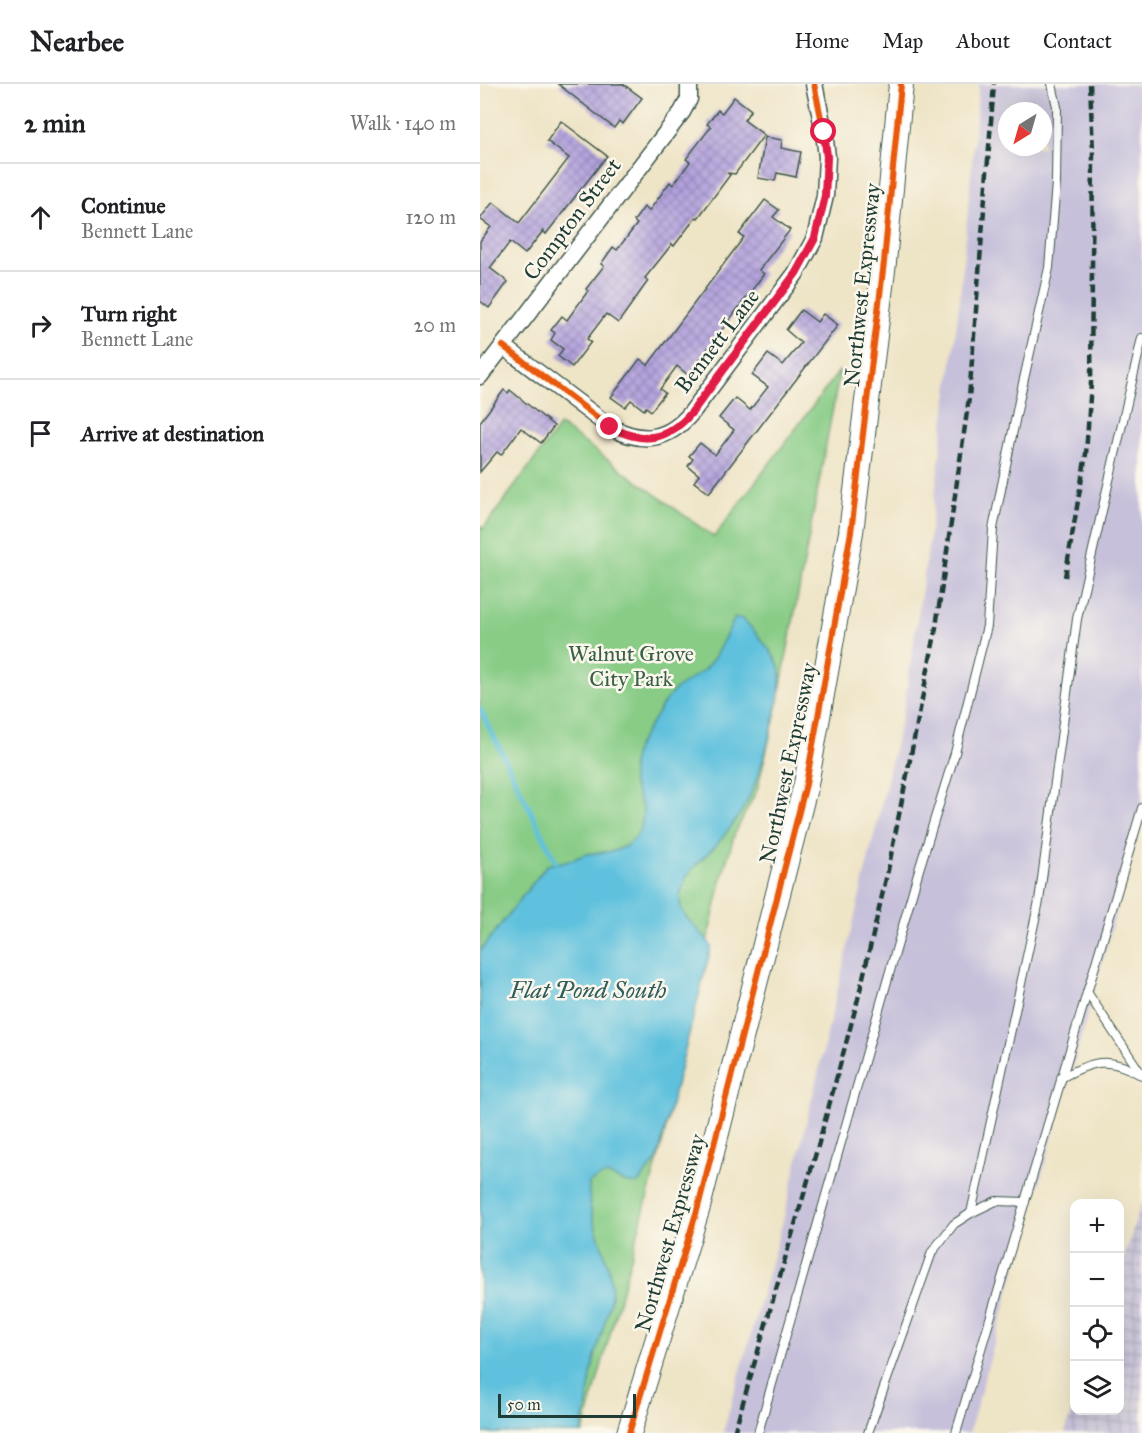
<!DOCTYPE html>
<html lang="en">
<head>
<meta charset="utf-8">
<style>
	:root { --surface:#fff; --page:#f6f6f6; --text:#202124; --muted:#757577; --line:#e0e0e0 }
	body { margin:0; font-family:"IM FELL Great Primer",serif; background:var(--page); color:var(--text) }
	.controls { position:absolute; right:18px; bottom:18px; display:grid; overflow:hidden; border-radius:12px; box-shadow:0 6px 24px #0002 }
	.controls button { width:54px; height:54px; display:grid; place-items:center; padding:0; border:0; border-bottom:2px solid var(--line); background:var(--surface); color:var(--text); font:30px sans-serif }
	.compass { position:absolute; left:518px; top:18px; width:54px; height:54px; border-radius:50%; background:var(--surface); box-shadow:0 6px 24px #0002; rotate:217deg }
	.scale { position:absolute; left:18px; bottom:15px; width:138px; box-sizing:border-box; padding-left:6px; border:3px solid #1f3d34; border-top:0; font-size:16px; line-height:21px; white-space:nowrap; color:#1f3d34; -webkit-text-stroke:4px #fbf7ec; paint-order:stroke }
	.stop { position:absolute; width:18px; height:18px; margin:-14px; border:4px solid #e11d48; border-radius:50%; background:#fff }
	.stop.end { background:#e11d48; border-color:#fff; box-shadow:0 2px 6px #0008 }
	.list { margin:0; padding:0; list-style:none }
	h2 { display:flex; justify-content:space-between; align-items:center; height:78px; margin:0; padding:0 24px; font-size:26px }
	h2 small { font-size:20px; font-weight:400; color:var(--muted) }
	.list li { display:grid; grid-template-columns:39px 1fr auto; gap:18px; align-items:center; box-sizing:border-box; height:108px; padding:0 24px; border-top:2px solid var(--line) }
	.list b { display:block; font-size:22px; white-space:nowrap }
	.list p { margin:0; font-size:20px; white-space:nowrap; color:var(--muted) }
	.list em { font-size:20px; font-style:normal; color:var(--muted) }
	.icon { flex:none; width:33px; height:33px; fill:none; stroke:currentColor; stroke-width:2; stroke-linecap:round; stroke-linejoin:round }
	.map { position:relative; flex:none; width:662px; height:1349px; overflow:hidden }
	header { display:flex; align-items:center; gap:36px; box-sizing:border-box; height:84px; padding:0 30px; background:var(--surface); border-bottom:2px solid var(--line) }
	header strong { font-size:28px }
	nav { display:flex; gap:33px; margin-inline-start:auto; font-size:21px }
	main { display:flex }
	aside { flex:1; background:var(--surface) }
	.map>svg:first-child { display:block }
	.industrial { fill:url(#industrial-grid) }
	.railway { fill:#c6c0da; fill-rule:evenodd }
	.park { fill:#88cc86; stroke:#54845d; stroke-width:1.5 }
	.water { fill:#5fc1dd; stroke:#3f7f88; stroke-width:1.5 }
	.lines { fill:none; stroke-linecap:round; stroke-linejoin:round }
	.stream { stroke:#5fc1dd; stroke-width:5 }
	.building { fill:url(#building-cross-hatch) }
	.lane-casing { stroke:#3e564a; stroke-width:10 }
	.street-casing { stroke:#3e564a; stroke-width:19 }
	.secondary-casing { stroke:#3e564a; stroke-width:26 }
	.lane { stroke:#fff; stroke-width:8 }
	.street { stroke:#fff; stroke-width:16 }
	.secondary { stroke:#fff; stroke-width:24 }
	.rail { stroke:#1f3d34; stroke-width:4.5; stroke-dasharray:9 4.5; stroke-linecap:butt }
	.cycleway-casing { stroke:#fbf7ec; stroke-width:10 }
	.cycleway { stroke:#e8590c; stroke-width:6 }
	.route { stroke:#e11d48; stroke-width:8 }
	.labels { text-anchor:middle; dominant-baseline:central; stroke-width:5; stroke-linejoin:round; paint-order:stroke }
	.street-label { font-size:22px; fill:#1f3d34; stroke:#fbf7ec }
	.park-label { font-size:22px; fill:#396148; stroke:#fbf7ec }
	.water-label { font-size:24px; font-style:italic; fill:#2f5e5e; stroke:#fbf7ec }
</style>
</head>
<body>
<header>
<strong>Nearbee</strong>
<nav><a>Home</a><a>Map</a><a>About</a><a>Contact</a></nav>
</header>
<main>
<aside>
<h2>2 min<small>Walk · 140 m</small></h2>
<ul class="list">
<li><svg class="icon" aria-label="ahead" viewBox="0 0 24 24"><path d="M12 20V5M6 11l6-6 6 6"/></svg><div><b>Continue</b><p>Bennett Lane</p></div><em>120 m</em></li>
<li><svg class="icon" aria-label="right" viewBox="0 0 24 24"><path d="M7 20v-9h11M14 6l5 5-5 5"/></svg><div><b>Turn right</b><p>Bennett Lane</p></div><em>20 m</em></li>
<li><svg class="icon" aria-label="arrive" viewBox="0 0 24 24"><path d="M6 21V4h12l-3 4 3 4H6"/></svg><div><b>Arrive at destination</b></div></li>
</ul>
</aside>
<div class="map">
<svg width="662" height="1349" viewBox="0 0 662 1349">
	<defs>
		<pattern id="industrial-grid" width="8" height="8" patternUnits="userSpaceOnUse" patternTransform="scale(1.5)"><rect width="8" height="8" fill="#c6c0da"/><path d="M0 4h8M4 0v8" fill="none" stroke="#a09db2"/></pattern>
		<pattern id="building-cross-hatch" width="8" height="8" patternUnits="userSpaceOnUse" patternTransform="scale(1.5)"><rect width="8" height="8" fill="#b2a1dd"/><path d="M0 0l8 8M0 8l8-8" fill="none" stroke="#9084b4"/></pattern>
	</defs>
	<rect width="100%" height="100%" fill="#fbf7ec"/>
	<filter id="ink" filterUnits="userSpaceOnUse"><feTurbulence type="fractalNoise" baseFrequency=".0167" numOctaves="2"/><feDisplacementMap in="SourceGraphic" scale="12" xChannelSelector="R" yChannelSelector="G"/><feConvolveMatrix kernelMatrix="1 2 1 2 8 2 1 2 1" color-interpolation-filters="sRGB"/></filter>
	<filter id="wash" filterUnits="userSpaceOnUse"><feTurbulence type="fractalNoise" baseFrequency=".008" numOctaves="4" result="noise"/><feDisplacementMap in="SourceGraphic" scale="24" xChannelSelector="R" yChannelSelector="G"/><feGaussianBlur stdDeviation="1.35" result="paint"/><feColorMatrix in="noise" values="0 0 0 0 0 0 0 0 0 0 0 0 0 0 0 0 0 1.4 0 .05"/><feComposite in="paint" operator="in"/></filter>
	<g filter="url(#wash)">
		<rect width="100%" height="100%" fill="#eee4c6"/>
		<path class="industrial" d="M662,1118V1349H585L594,1320V1326H640V1185Z"/>
		<path class="railway" d="M499,0H662V737L489,1349H243L304,1133L423,628L449,458L480,214ZM527,27H563V63H527Z"/>
		<path class="park" d="M360,286L296,628L277,706L255,749L243,789L204,957L184,1053L103,1349H0V441L3,445L80,341L234,453Z"/>
		<path class="water" d="M255,534L263,535C274,546 297,572 300,586C304,610 281,688 270,711C263,727 249,746 237,760C221,778 202,787 200,815C199,837 225,845 231,863L177,1076L158,1099C132,1102 135,1080 109,1099C107,1137 126,1161 131,1197C135,1216 118,1256 114,1277C108,1301 108,1325 101,1349H0V867L67,781L89,777L106,770L134,767L146,762L156,753L162,740L163,726L152,698V681L156,664L185,617L196,605L224,586L234,574Z"/>
		<g class="lines">
			<path class="stream" d="M0,625L76,778"/>
		</g>
		<g id="blocks">
			<g class="building">
				<path d="M78,0H143L162,14L143,40L139,37L134,44Z"/>
				<path d="M254,13L271,26L264,36L284,51L255,90L247,89L250,91L218,134L216,133L194,162L192,160L185,169L165,194L168,197L138,239L126,230L107,255L111,258L92,283L78,272L83,265L71,256L75,249L71,246L82,232L87,236L108,207L106,205L124,182L121,180L133,163L137,166L157,140L154,137L164,123L169,127L190,98L193,101L210,78L206,75L231,43L227,40L238,26L242,29Z"/>
				<path d="M81,37L127,72L66,150L63,147L45,170L30,158L10,184L28,198L9,224L0,217V157L11,143L0,135L13,118L39,139L89,74L67,57Z"/>
				<path d="M285,53L302,56L301,64L321,68L316,93L297,89L295,97L278,94Z"/>
				<path d="M285,116L299,126L293,133L310,146L279,186L284,190L208,291L197,282L180,305L185,309L171,327L166,323L164,326L151,316L145,323L131,313L160,275L168,281L264,153L259,150Z"/>
				<path d="M321,226L337,238L343,230L358,241L229,409L214,398L219,391L208,382L213,375L209,372L220,359L235,371L254,346L239,334L255,314L270,326L288,303L272,291L288,270L303,281L321,259L306,246Z"/>
				<path d="M24,306L28,309L30,306L74,342L61,359L41,344L21,371L17,368L0,388V338Z"/>
			</g>
		</g>
	</g>
	<g filter="url(#ink)">
		<use href="#blocks" fill-opacity="0" stroke="#3e564a" stroke-width="1.5"/>
		<g class="lines">
			<defs>
				<g id="lane">
					<path d="M607,908L662,991"/>
					<path d="M581,994C612,977 629,972 659,990"/>
					<path d="M491,1129L559,817L597,535L662,254"/>
					<path d="M278,1349L438,789L475,669L507,542L513,445L539,317L569,184L576,99L577,23L572,0"/>
					<path d="M388,1349L452,1168L474,1140L491,1129L516,1117L545,1118"/>
					<path d="M476,1349L662,724"/>
				</g>
				<g id="street">
					<path d="M23,262L130,343C163,360 188,357 212,328L316,189L335,154L345,112L347,73L344,48L334,0"/>
					<path d="M0,292L202,28L209,15V0"/>
				</g>
				<path id="secondary" d="M149,1349L218,1123L326,700L371,448L404,178L421,0"/>
			</defs>
			<use href="#lane" class="lane-casing"/>
			<use href="#street" class="street-casing"/>
			<use href="#secondary" class="secondary-casing"/>
			<use href="#lane" class="lane"/>
			<use href="#street" class="street"/>
			<use href="#secondary" class="secondary"/>
			<g class="rail">
				<path d="M585,493L606,370L611,299L613,67L610,0"/>
				<path d="M254,1349L338,1062L378,915L408,786L455,550L489,314L514,0"/>
			</g>
			<defs>
				<g id="cycleway">
					<path d="M23,262L130,343C163,360 188,357 212,328L316,189L335,154L345,112L347,73L344,48L334,0"/>
					<path d="M149,1349L218,1123L326,700L371,448L404,178L421,0"/>
				</g>
			</defs>
			<use href="#cycleway" class="cycleway-casing"/>
			<use href="#cycleway" class="cycleway"/>
		</g>
	</g>
	<g class="lines" filter="url(#ink)">
		<path class="route" d="M130,343C163,360 188,357 212,328L316,189L335,154L345,112L347,73L344,48"/>
	</g>
	<g class="labels">
		<g class="street-label">
			<text transform="translate(92 135) rotate(-53)">Compton Street</text>
			<text transform="translate(382 201) rotate(-84)">Northwest Expressway</text>
			<text transform="translate(237 257) rotate(-53)">Bennett Lane</text>
			<text transform="translate(308 679) rotate(-78)">Northwest Expressway</text>
			<text transform="translate(190 1149) rotate(-74)">Northwest Expressway</text>
		</g>
		<g class="park-label">
			<text x="151" y="569">Walnut Grove<tspan x="151" dy="25">City Park</tspan></text>
		</g>
		<g class="water-label">
			<text x="108" y="906">Flat Pond South</text>
		</g>
	</g>
</svg>
<div class="controls">
<button>+</button>
<button>−</button>
<button><svg class="icon" aria-label="locate" viewBox="0 0 24 24"><circle cx="12" cy="12" r="6"/><path d="M12 2v4M12 18v4M2 12h4M18 12h4"/></svg></button>
<button><svg class="icon" aria-label="layers" viewBox="0 0 24 24"><path d="M12 4l9 5-9 5-9-5zM3 14l9 5 9-5"/></svg></button>
</div>
<svg class="compass" viewBox="-18 -18 36 36"><path d="M0-13l5 13h-10z" fill="#e53935"/><path d="M0 13l5-13h-10z" fill="#757577"/></svg>
<div class="scale">50 m</div>
<div class="stop" style="left:344px;top:48px"></div>
<div class="stop end" style="left:130px;top:343px"></div>
</div>
</main>
</body>
</html>
